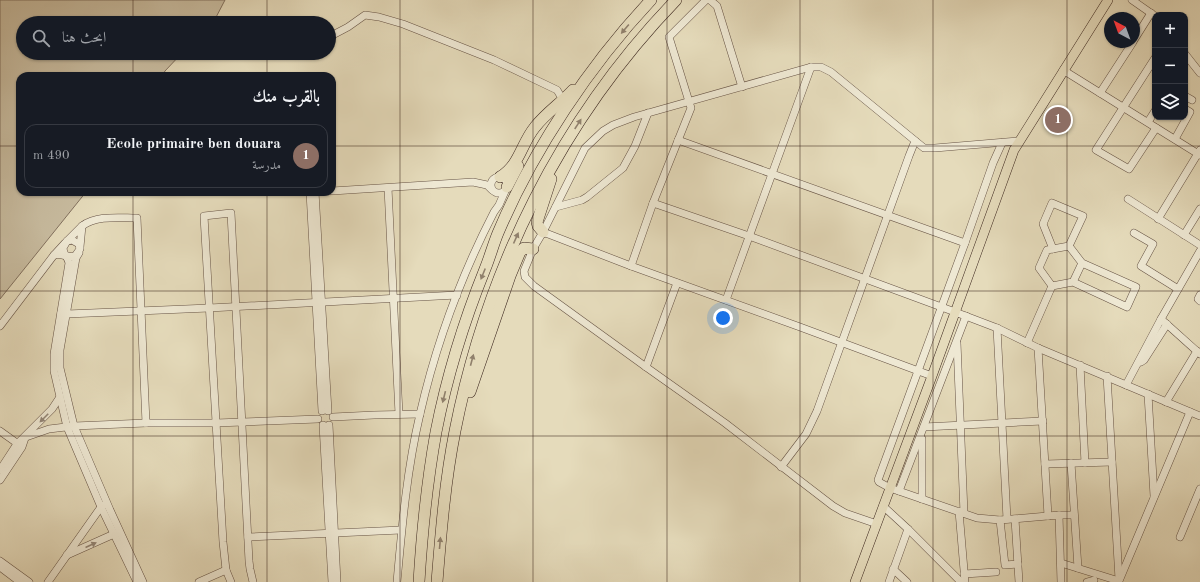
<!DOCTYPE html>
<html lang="ar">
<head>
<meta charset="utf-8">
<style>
	:root { --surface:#171b24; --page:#20242c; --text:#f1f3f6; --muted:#9ea1a6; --line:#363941; --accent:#7c3aed }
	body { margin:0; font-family:"Old Standard TT",Amiri,serif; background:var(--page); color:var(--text); direction:rtl }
	.controls { position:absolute; right:12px; top:12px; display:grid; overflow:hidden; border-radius:8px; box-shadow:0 1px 3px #0004 }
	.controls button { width:36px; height:36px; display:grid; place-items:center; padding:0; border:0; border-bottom:1px solid var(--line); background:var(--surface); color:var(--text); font:20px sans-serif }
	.compass { position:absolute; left:1104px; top:12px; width:36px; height:36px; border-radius:50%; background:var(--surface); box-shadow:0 1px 3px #0004; rotate:319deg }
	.you { position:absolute; left:723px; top:318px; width:14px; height:14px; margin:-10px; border:3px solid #fff; border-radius:50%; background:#1a73e8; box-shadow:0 0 0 6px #1a73e833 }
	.badge { display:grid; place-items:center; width:26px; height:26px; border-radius:50%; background:var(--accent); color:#fff; font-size:13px; font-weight:700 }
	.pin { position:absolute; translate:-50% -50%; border:2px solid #fff; box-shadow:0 1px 4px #0006 }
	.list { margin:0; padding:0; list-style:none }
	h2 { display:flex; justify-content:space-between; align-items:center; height:52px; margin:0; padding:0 16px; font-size:17px }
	h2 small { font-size:13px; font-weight:400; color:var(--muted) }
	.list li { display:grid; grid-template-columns:26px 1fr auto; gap:12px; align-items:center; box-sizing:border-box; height:64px; margin:0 8px 8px; padding:0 8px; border:1px solid var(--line); border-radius:12px }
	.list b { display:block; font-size:15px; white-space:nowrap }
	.list p { margin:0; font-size:13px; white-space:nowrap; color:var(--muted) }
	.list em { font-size:13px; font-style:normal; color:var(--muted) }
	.icon { flex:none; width:22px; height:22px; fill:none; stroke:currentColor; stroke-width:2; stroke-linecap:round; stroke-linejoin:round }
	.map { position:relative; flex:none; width:1200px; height:582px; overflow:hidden; direction:ltr }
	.search { position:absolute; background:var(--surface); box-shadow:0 1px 3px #0004; left:16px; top:16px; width:320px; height:44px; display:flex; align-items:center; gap:10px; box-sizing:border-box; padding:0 14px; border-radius:22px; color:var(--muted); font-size:15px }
	.panel { position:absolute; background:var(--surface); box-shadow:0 1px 3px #0004; left:16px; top:72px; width:320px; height:124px; border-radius:12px; direction:rtl }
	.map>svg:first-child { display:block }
	.green { fill:#c8bca0; stroke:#82715f }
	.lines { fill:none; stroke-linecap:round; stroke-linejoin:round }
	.minor-casing { stroke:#665345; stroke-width:8 }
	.major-casing { stroke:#3b261e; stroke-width:10 }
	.highway-casing { stroke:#3b261e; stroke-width:12 }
	.minor { stroke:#eee8d3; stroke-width:7 }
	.major { stroke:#e5dbbb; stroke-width:9 }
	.highway { stroke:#e5dbbb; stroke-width:11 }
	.oneway { fill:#90806c }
	.oneway2 { fill:#948778 }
	.grid { fill:none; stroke:#3b261e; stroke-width:1; stroke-opacity:0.55 }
</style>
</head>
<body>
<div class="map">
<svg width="1200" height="582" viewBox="0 0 1200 582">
	<rect width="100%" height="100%" fill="#e5dbbb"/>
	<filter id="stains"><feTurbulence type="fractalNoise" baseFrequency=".005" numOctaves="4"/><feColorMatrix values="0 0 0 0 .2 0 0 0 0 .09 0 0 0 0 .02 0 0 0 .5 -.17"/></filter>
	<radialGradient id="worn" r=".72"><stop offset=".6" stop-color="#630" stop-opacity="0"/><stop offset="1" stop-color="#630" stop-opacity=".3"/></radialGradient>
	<path class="green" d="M0,0H225L213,23H23V53H182L165,71L162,76H20V192H86L0,299Z"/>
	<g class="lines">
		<defs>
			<g id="minor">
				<path d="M710,0L717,6L742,87"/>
				<path d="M1132,0L1155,16"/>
				<path d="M329,37L348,27L365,15L379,17L403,24L494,60L557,90L563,100"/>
				<path d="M1134,40L1151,13"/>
				<path d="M1185,54L1200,73"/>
				<path d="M1155,58L1096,150L1129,169L1156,128"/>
				<path d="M1063,70L1200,155"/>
				<path d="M1100,93L1133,42"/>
				<path d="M1185,96L1192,100"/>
				<path d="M1148,122L1155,111"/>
				<path d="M1175,139L1190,112L1185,109"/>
				<path d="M678,140L965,243"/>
				<path d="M1002,143L993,163L965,243L878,480L879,482L890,488L977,518L1000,520L1059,515L1061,582"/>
				<circle cx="499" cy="185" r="8"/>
				<path d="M388,188L399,414"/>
				<path d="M332,191L473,182L487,185L492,190"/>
				<path d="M310,192L322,411"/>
				<path d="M315,192L328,411"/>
				<path d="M1128,199L1200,245"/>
				<path d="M653,203L691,108L669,37L706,0"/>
				<path d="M556,207L582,200L587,197L623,168L635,146L648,113"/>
				<path d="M1158,219L1200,150"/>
				<path d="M82,226C97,215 119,218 137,218L146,423"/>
				<path d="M543,232L631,266L800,327L932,376"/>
				<path d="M1134,233L1153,244L1141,266L1178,289"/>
				<path d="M1184,235L1200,209"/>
				<path d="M67,241L82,226L80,247"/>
				<path d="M65,243L54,255C62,253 67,258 75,256L80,249L79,244L72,240L67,241L63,248C63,254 68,257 69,263L54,354V371L67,427L101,507L137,582"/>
				<path d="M1053,249L1043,224L1052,203L1083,216L1069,246"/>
				<path d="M79,253L76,258L60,350V368L74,426L110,510L143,582"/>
				<path d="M631,266L653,203L749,236L955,312L997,328L1038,348L1200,416"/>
				<path d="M1073,282L1082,263L1069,246L1047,250L1039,268L1052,286L1073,282L1127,307L1136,287L1082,263"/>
				<path d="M1200,295L1198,299L1200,301"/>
				<path d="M726,300L811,67"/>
				<path d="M61,313L67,314L209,308L457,295"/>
				<path d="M1161,319L1200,354"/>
				<path d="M0,326L54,255"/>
				<path d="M997,328L1007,519"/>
				<path d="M957,343L964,513"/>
				<path d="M1027,343L1052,286"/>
				<path d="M1038,348L1048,516"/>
				<path d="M1141,362L1144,360L1167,324"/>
				<path d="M1080,365L1085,463"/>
				<path d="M646,367L677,283"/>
				<path d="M1107,376L1119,579"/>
				<path d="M1126,385L1161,319L1200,251"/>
				<path d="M1148,394L1154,496"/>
				<path d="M1166,402L1197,351"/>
				<path d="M333,417L374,415L420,414"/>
				<path d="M323,425L332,582"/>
				<path d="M329,425L337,582"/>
				<path d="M924,427L1043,421"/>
				<path d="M0,431L21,446"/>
				<path d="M26,437L49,429L74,426L146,423H216L318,419"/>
				<path d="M922,439V499"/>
				<path d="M1071,463L1078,568"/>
				<path d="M1045,464L1112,462"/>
				<path d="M781,467L806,434L817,411L909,156L915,141"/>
				<path d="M0,470L17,444L52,409L60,397"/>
				<path d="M0,480L22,447L25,438"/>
				<path d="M899,491L966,316"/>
				<path d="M883,506L908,529L961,582"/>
				<path d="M959,511L965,582"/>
				<path d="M1059,515H1074"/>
				<path d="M1015,519L1019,582"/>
				<path d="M1000,520L1005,565L1018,564"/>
				<path d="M877,524L845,513L833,506L725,423L646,367L534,286L525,277L524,271L533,249L543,232L585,148L603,131L613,125L634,117L811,67H821L831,72L924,148H935L1018,141"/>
				<path d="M248,537L401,530"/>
				<path d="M1180,537L1200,489"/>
				<path d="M67,555L114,534"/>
				<path d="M0,561L29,582"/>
				<path d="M1061,563L1119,581L1190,412"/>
				<path d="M0,567L20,582"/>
				<path d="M893,569L907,582"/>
				<path d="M964,574L996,572"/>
				<path d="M48,582L101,507L104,505"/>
				<path d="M199,582L226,570"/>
				<path d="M231,582L226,570L223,542L204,216L231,213L249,561L250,569L253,582"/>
				<path d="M397,582C402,526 407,469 420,414C436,344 461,276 494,212L499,205L506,189"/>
				<path d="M889,582L908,529"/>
				<path d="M1087,582L1094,580"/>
			</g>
			<path id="major" d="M855,582L932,376L1014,150L1108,0"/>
			<g id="highway">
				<path d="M500,177C520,165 521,144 535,127C546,113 561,103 573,90"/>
				<path d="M507,187L518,166"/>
				<path d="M543,232L538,226L537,222L551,179"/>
				<path d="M470,392L510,276L520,252L524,248L533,249"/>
				<path d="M419,582C422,532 427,482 436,432C447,376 464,321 485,269C490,257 493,245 498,233C533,150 590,65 651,0"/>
				<path d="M437,582C441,532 445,481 455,431C487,269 561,119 676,0"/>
			</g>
		</defs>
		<use href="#minor" class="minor-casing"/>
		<use href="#major" class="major-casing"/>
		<use href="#highway" class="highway-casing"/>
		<use href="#minor" class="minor"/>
		<use href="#major" class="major"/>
		<use href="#highway" class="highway"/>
	</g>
	<defs><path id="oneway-solid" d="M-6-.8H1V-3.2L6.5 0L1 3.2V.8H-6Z"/></defs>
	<g class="oneway">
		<use href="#oneway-solid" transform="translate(625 29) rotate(130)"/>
		<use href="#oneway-solid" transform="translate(578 124) rotate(-57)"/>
		<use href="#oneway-solid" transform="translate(516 238) rotate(-66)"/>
		<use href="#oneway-solid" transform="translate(483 274) rotate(112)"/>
		<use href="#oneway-solid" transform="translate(472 360) rotate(-75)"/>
		<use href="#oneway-solid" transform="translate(444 397) rotate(104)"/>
		<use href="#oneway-solid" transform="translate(440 543) rotate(-85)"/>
	</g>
	<g class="oneway2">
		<use href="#oneway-solid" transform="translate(44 418) rotate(135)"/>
		<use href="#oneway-solid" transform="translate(91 545) rotate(-24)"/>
	</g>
	<path class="grid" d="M133,0V23M267,0V23M400,0V582M533,0V582M667,0V582M800,0V582M933,0V582M1067,0V582M133,53V76M267,53V76M0,146H20M332,146H1200M133,192V582M267,192V582M0,291H1200M0,436H1200"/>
	<rect width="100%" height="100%" filter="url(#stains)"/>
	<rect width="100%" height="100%" fill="url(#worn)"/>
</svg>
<div class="controls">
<button>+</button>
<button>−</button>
<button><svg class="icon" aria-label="layers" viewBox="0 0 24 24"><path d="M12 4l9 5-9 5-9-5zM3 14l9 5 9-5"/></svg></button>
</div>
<svg class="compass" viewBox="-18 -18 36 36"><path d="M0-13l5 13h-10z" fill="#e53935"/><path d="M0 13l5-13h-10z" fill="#9ea1a6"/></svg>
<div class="you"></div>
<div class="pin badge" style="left:1058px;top:120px;background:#8d6e63">1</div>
<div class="search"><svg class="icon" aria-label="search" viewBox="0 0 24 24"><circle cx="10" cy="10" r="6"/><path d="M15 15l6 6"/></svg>ابحث هنا</div>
<section class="panel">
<h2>بالقرب منك<small></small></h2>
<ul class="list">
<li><span class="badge" style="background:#8d6e63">1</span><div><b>Ecole primaire ben douara</b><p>مدرسة</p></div><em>490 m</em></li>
</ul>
</section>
</div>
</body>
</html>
